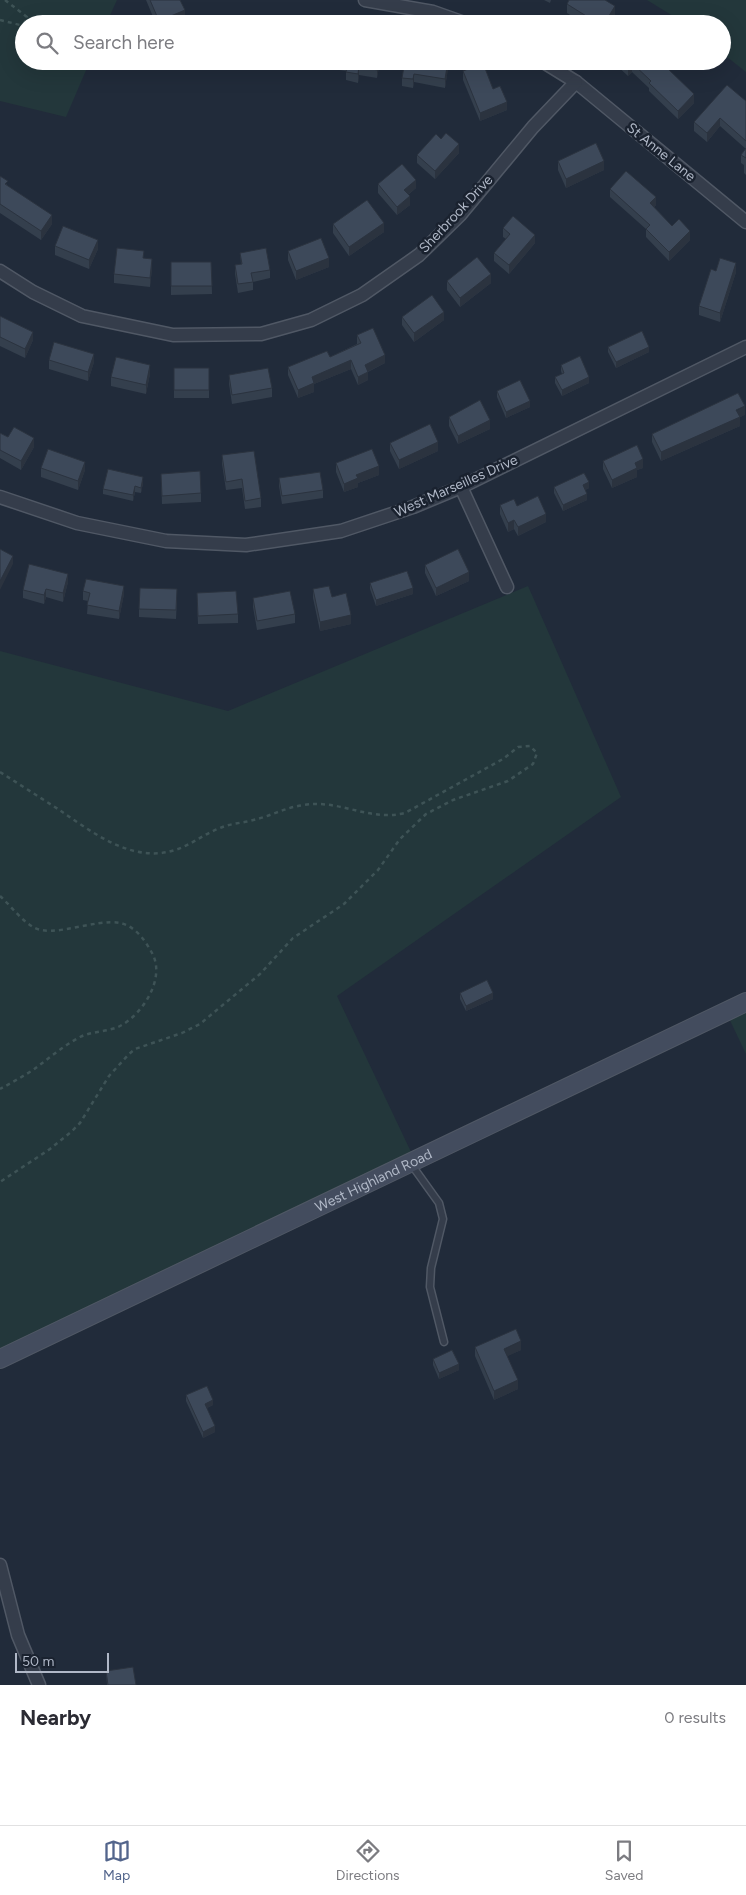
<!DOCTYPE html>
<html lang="en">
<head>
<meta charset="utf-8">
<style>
	:root { --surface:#fff; --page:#f2f2f3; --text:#2b2b33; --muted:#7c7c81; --line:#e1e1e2; --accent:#53658c }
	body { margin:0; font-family:Figtree,sans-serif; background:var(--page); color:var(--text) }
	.scale { position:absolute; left:15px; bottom:12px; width:94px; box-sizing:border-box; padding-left:5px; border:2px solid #b0b8c7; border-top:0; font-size:14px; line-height:18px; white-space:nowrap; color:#b0b8c7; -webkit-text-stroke:4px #1a222f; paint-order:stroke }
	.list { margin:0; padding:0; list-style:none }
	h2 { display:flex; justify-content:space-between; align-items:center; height:65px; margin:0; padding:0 20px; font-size:21px }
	h2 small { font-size:16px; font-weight:400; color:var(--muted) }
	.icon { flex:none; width:28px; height:28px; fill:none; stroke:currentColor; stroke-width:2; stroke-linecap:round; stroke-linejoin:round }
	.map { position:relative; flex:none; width:746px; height:1685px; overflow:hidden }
	.search { position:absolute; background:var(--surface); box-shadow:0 5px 20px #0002; left:15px; right:15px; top:15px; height:55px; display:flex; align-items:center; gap:12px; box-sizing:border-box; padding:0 18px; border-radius:28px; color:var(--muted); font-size:19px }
	.sheet { height:140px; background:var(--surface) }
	nav { display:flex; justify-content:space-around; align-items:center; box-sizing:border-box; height:70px; border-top:1px solid var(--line); background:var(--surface); font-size:14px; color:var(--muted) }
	nav a { display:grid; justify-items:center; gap:2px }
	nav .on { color:var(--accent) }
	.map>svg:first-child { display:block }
	.green { fill:#23373b }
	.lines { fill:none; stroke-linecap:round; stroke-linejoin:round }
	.lane-casing { stroke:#505865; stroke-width:9 }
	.street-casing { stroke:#505865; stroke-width:15 }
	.secondary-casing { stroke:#505865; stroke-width:20 }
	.path { stroke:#3e5356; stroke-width:2.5; stroke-dasharray:4 4; stroke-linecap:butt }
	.lane { stroke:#353d4b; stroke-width:6 }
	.street { stroke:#353d4b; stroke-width:12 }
	.secondary { stroke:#434c5e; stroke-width:18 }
	.wall { fill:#343f4d }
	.shaded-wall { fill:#2b333f }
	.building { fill:#3d495a; stroke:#2b333f }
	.labels { text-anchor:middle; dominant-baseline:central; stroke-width:5; stroke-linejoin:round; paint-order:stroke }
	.street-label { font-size:14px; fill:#b0b8c7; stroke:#1a222f }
</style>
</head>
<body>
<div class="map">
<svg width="746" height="1685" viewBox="0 0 746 1685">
	<rect width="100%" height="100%" fill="#212b3a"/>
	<g class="green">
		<path d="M0,0H117L106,24H24V61H90L66,117L0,101Z"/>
		<path d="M647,0H746V72L722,53V24H686Z"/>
		<path d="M528,586L621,797L337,996L412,1154L0,1359V651L228,711Z"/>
		<path d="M746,1002V1054L726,1012Z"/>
	</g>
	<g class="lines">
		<defs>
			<path id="lane" d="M411,1164L439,1203L443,1219L431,1268L430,1287L444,1342"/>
			<g id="street">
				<path d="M365,0L433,12L467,24"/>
				<path d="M542,61L576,82L746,222"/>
				<path d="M0,271L33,292L82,316L173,335L261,334L311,320L362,295L419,255L460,215L533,127L576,82"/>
				<path d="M461,487L507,587"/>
				<path d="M0,497L77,523L166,541L246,545L341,531L413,507L461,487L746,347"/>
				<path d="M0,1565L18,1635L39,1685"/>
			</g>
			<g id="secondary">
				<path id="s1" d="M0,1359L746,1002"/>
			</g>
		</defs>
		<use href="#lane" class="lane-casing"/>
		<use href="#street" class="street-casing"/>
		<use href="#secondary" class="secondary-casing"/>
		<g class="path">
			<path d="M5,0L27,17L24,24"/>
			<path d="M0,20L20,25L24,24"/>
			<path d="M0,772C19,784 39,797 58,809C92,832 132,864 175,850C191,845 204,834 220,828C231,823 245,823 257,819C273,815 287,807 304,805C340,799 369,822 405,813L503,759L518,747L530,746L537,753L533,764L508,781L453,800L426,814L400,839L378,870L344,904L293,938L260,974L200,1024L182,1033L135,1049L129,1054L109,1076L80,1123L71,1132L50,1149L0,1182"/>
			<path d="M0,896C11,906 21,920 33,927C52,939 96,918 120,923C135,926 145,940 152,953C166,978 143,1014 120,1026C108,1032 92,1031 80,1037C63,1046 48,1059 33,1070C22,1077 11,1083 0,1089"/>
		</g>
		<use href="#lane" class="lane"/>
		<use href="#street" class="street"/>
		<use href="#secondary" class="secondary"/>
	</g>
	<g class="wall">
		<path d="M146,0H180L185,19L173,24H156Z"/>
		<path d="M544,0H551L550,3Z"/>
		<path d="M567,4L615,14L609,24H585L567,13Z"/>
		<path d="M200,61H236L232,70L212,62L210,68L200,64Z"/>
		<path d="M276,61H318L317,66L290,61L289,69L276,67Z"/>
		<path d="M339,61H380L377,78L359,75L358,83L346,80V71L339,70Z"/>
		<path d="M449,61L445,88L414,82L413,88L402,86V78Z"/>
		<path d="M612,61H657L694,103L678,119L649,91V88L632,72L628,76Z"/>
		<path d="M463,71L493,89L507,110L480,121L463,80Z"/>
		<path d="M746,101V175L744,173V165L741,163V155L746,149L720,126L707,142L694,131V122Z"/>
		<path d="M441,139L459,153L435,179L417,163V155Z"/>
		<path d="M558,161L604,170L566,188L558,170Z"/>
		<path d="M0,176L8,186L52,224L41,240L0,213Z"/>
		<path d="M378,184L416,188L408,195L410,205L397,215L378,193Z"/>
		<path d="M610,189L656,205L654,207L672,226L690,240L669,261L646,237V229L610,197Z"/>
		<path d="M333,224L384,232L349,256L333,233Z"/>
		<path d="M503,228L535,243L509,274L494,261V253L506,239L503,237Z"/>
		<path d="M55,246L98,249L89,269L55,255Z"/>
		<path d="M288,251L329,267L296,280L288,260Z"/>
		<path d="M240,253L270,270V278L253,282V290L238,293L235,274V265L241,264Z"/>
		<path d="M144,258L152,268L150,287L114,283V274Z"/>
		<path d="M171,262H211L212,294L171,295Z"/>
		<path d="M716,271L736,272L720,322L699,315V306Z"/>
		<path d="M447,281L491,283L460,307L447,290Z"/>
		<path d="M0,316L33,340L25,358L0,346Z"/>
		<path d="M402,317L444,320L414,342L402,325Z"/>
		<path d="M357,335L385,363L368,372V380L358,385L351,369L314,384V392L298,398L288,375V367L330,357L357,344Z"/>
		<path d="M608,347L649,352L616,368L608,352Z"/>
		<path d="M49,360L94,362L88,381L49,369Z"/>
		<path d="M561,365L589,383L562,396L555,383V377L562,374L561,371Z"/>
		<rect x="174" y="368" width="35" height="30"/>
		<path d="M150,374L146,394L111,386V377Z"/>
		<path d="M229,375L272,388V397L232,404L229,384Z"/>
		<path d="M497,391L530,407L506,418L497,397Z"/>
		<path d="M745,415L740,417V426L661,461L652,442V434Z"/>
		<path d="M449,417L490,429L458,444L449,426Z"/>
		<path d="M0,433L8,437L34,447L21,470L0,458Z"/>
		<path d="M390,443L438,451L399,469L390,451Z"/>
		<path d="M222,455L261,498V507L245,509L242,488L226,490L222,464Z"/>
		<path d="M603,461L643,468L637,470V477L612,488L603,469Z"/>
		<path d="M336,463L379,475L358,483V487L344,492L336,472Z"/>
		<path d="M41,468L85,470L78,490L41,477Z"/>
		<path d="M161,474L201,493V502L162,504Z"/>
		<path d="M279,478L323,490V498L282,504L279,486Z"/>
		<path d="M143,483L141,493L135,492L133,501L103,494V489Z"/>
		<path d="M554,487L589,488L585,490L587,500L563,511L554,493Z"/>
		<path d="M500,505L517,506L546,522L518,536L514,529L508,532L500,514Z"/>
		<path d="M425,565L469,581L436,596L425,573Z"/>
		<path d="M68,582L63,602L46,597L44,604L23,598V590Z"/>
		<path d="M370,583L413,594L376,606L370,589Z"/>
		<path d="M313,589L332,597L351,624L320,631L313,598Z"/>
		<path d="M83,591L124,594L119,619L87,614L88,601L83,600Z"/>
		<path d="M177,598L176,619L139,617V609Z"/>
		<path d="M253,598L295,614V623L257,630L253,607Z"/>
		<path d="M197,601L238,614V623L198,624Z"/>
		<path d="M460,993L493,999L466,1011L460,999Z"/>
		<path d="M475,1347L521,1350L507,1356L518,1389L494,1400L475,1356Z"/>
		<path d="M433,1359L459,1370L439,1379L433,1365Z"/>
		<path d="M186,1395L213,1405L207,1408L215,1432L203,1438L186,1401Z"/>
		<path d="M106,1671L136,1685H107Z"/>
	</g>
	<g class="shaded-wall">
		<path d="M615,6V14L609,24H604Z"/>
		<path d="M185,10V19L173,24H159V21Z"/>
		<path d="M210,61H212V62L210,68Z"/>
		<path d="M232,61H236L232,70Z"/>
		<path d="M378,61H380L377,78V70Z"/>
		<path d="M448,61H449V63L445,88V79Z"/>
		<path d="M632,63V72L628,76V67Z"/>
		<path d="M359,66V75L358,83V74Z"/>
		<path d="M414,74V82L413,88V79Z"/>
		<path d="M694,94V103L678,119V111Z"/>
		<path d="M507,102V110L480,121V113Z"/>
		<path d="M720,118V126L707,142V133Z"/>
		<path d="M459,144V153L435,179V171Z"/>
		<path d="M604,161V170L566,188V179Z"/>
		<path d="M416,180V188L404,198V190Z"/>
		<path d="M410,196V205L397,215V207Z"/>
		<path d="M656,197V205L650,212V203Z"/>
		<path d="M52,215V224L41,240V231Z"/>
		<path d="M384,223V232L349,256V247Z"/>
		<path d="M690,231V240L669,261V252Z"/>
		<path d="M535,235V243L509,274V265Z"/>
		<path d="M98,240V249L89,269V260Z"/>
		<path d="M329,258V267L296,280V271Z"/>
		<path d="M152,259V268L150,287V278Z"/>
		<path d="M736,263V272L720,322V313Z"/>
		<path d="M491,274V283L460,307V298Z"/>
		<path d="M444,312V320L414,342V333Z"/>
		<path d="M33,332V340L25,358V349Z"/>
		<path d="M649,347V352L616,368V362Z"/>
		<path d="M94,354V362L88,381V372Z"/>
		<path d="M385,355V363L365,373V365Z"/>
		<path d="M351,360V369L314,384V392L298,398V390L312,377Z"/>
		<path d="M150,365V374L146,394V385Z"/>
		<path d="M368,372V380L358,385V377Z"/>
		<path d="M589,377V383L562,396V390Z"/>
		<path d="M530,401V407L506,418V412Z"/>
		<path d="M745,406V415L740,417V426L661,461V452Z"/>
		<path d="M490,420V429L458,444V436Z"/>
		<path d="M34,438V447L21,470V461Z"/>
		<path d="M438,442V451L399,469V460Z"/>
		<path d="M643,459V468L637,470V477L612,488V480L635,463Z"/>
		<path d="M85,462V470L78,490V481Z"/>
		<path d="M379,466V475L358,483V487L344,492V484L356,475Z"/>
		<path d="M143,477V483L141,493V488Z"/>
		<path d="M589,482V488L583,491V485Z"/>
		<path d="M135,486V492L133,501V495Z"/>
		<path d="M587,494V500L563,511V505Z"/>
		<path d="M546,514V522L518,536V527Z"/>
		<path d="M514,520V529L508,532V523Z"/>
		<path d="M13,556V564L0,590V581Z"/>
		<path d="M469,572V581L436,596V588Z"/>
		<path d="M68,574V582L63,602V593Z"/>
		<path d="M124,586V594L119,619V611Z"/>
		<path d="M413,588V594L376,606V600Z"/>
		<path d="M46,589V597L44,604V595Z"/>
		<path d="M351,615V624L320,631V622Z"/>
		<path d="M493,993V999L466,1011V1006Z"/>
		<path d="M521,1341V1350L504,1358V1349Z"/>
		<path d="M459,1364V1370L439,1379V1373Z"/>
		<path d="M518,1380V1389L494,1400V1391Z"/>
		<path d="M213,1400V1405L205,1409V1404Z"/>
		<path d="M215,1426V1432L203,1438V1432Z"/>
	</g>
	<g class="building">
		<path d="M150,0H180L185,10L159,21Z"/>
		<path d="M569,0H605L615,6L604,24H599L567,4Z"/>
		<path d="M339,61H378L377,70L359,66L358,74L346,72L348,63Z"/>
		<path d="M405,61H448L445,79L414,74L413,79L402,78Z"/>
		<path d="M622,61H657L664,68L665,66L694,94L678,111L649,83L651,81L632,63L628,67Z"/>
		<path d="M483,63L493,89L500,86L507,102L480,113L463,71Z"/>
		<path d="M727,85L746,101V141L720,118L707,133L694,122Z"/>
		<path d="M446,133L459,144L435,171L417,155L436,134L441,139Z"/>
		<path d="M596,143L604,161L566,179L558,161Z"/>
		<path d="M746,148V158L741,155Z"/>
		<path d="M402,164L416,180L404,190L410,196L397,207L378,184Z"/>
		<path d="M626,171L656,197L650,203L672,226L679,219L690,231L669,252L646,229L650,225L610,189Z"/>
		<path d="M0,176L8,181L5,184L52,215L41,231L0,204Z"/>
		<path d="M367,200L384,223L349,247L333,224Z"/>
		<path d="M513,216L535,235L509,265L494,253L510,234L503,228Z"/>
		<path d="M63,226L98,240L89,260L55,246Z"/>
		<path d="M321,238L329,258L296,271L288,251Z"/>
		<path d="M117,248L144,251L143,258L152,259L150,278L114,274Z"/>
		<path d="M266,248L270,270L251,273L253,282L238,284L235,265L242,264L240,253Z"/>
		<path d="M477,257L491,274L460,298L447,281Z"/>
		<path d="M720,258L736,263L720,313L699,306L711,269L716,271Z"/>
		<path d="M171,262H211L212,286H171Z"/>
		<path d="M432,295L444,312L414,333L402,317Z"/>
		<path d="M0,316L33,332L25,349L0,337Z"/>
		<path d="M373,328L385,355L365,365L368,372L358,377L351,360L312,377L314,383L298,390L288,367L327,351L330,357L361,343L357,335Z"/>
		<path d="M642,331L649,347L616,362L608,347Z"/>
		<path d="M54,342L94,354L88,372L49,360Z"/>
		<path d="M580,356L589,377L562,390L555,377L564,373L561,365Z"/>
		<path d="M116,357L150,365L146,385L111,377Z"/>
		<rect x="174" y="368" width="35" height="22"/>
		<path d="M268,368L272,388L232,395L229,375Z"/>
		<path d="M520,380L530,401L506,412L497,391Z"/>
		<path d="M738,393L745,406L736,410L740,417L661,452L652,434Z"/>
		<path d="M480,400L490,420L458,436L449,417Z"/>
		<path d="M430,424L438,442L399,460L390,443Z"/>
		<path d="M14,427L34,438L21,461L0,450V433L8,437Z"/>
		<path d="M637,445L643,459L635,463L637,468L612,480L603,461Z"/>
		<path d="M48,449L85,462L78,481L41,468Z"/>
		<path d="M372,449L379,466L356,475L358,478L344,484L336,463Z"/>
		<path d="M254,451L261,498L245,501L242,479L226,482L222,455Z"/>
		<path d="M108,469L143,477L141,488L135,486L133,495L103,489Z"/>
		<path d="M200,471L201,493L162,496L161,474Z"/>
		<path d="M320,472L323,490L282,496L279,478Z"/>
		<path d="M584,473L589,482L583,485L587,494L563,505L554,487Z"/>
		<path d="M538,496L546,514L518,527L514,520L508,523L500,505L514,499L517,506Z"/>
		<path d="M0,549L13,556L0,581Z"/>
		<path d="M458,549L469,572L436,588L425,565Z"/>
		<path d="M29,564L68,574L63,593L46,589L44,595L23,590Z"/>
		<path d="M407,571L413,588L376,600L370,583Z"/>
		<path d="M86,579L124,586L119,611L87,605L90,593L83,591Z"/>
		<path d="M329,586L332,597L346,593L351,615L320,622L313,589Z"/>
		<path d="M140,588L177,589L176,610L139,609Z"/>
		<path d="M236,591L238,614L198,616L197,593Z"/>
		<path d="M290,591L295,614L257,621L253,598Z"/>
		<path d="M487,980L493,993L466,1006L460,993Z"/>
		<path d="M516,1329L521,1341L504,1349L518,1380L494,1391L475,1347Z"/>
		<path d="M452,1350L459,1364L439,1373L433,1359Z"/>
		<path d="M207,1386L213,1400L205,1404L215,1426L203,1432L186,1395Z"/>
		<path d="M133,1667L136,1685H108L106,1671Z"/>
	</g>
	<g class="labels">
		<g class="street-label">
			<text transform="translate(661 152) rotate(39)">St Anne Lane</text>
			<text transform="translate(456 214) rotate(-47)">Sherbrook Drive</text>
			<text transform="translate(456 486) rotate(-24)">West Marseilles Drive</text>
			<text stroke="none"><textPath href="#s1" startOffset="414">West Highland Road</textPath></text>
		</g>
	</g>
</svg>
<div class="scale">50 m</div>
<div class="search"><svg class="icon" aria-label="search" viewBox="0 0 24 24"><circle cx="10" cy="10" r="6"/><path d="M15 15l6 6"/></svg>Search here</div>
</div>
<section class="sheet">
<h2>Nearby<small>0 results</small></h2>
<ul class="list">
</ul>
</section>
<nav>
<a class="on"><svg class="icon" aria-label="map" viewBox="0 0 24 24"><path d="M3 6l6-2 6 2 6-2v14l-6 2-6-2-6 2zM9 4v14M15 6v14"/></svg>Map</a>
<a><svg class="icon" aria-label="directions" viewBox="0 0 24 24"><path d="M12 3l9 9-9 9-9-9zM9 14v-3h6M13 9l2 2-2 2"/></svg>Directions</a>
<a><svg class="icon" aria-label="saved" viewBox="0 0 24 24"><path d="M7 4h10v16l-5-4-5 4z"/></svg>Saved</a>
</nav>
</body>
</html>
